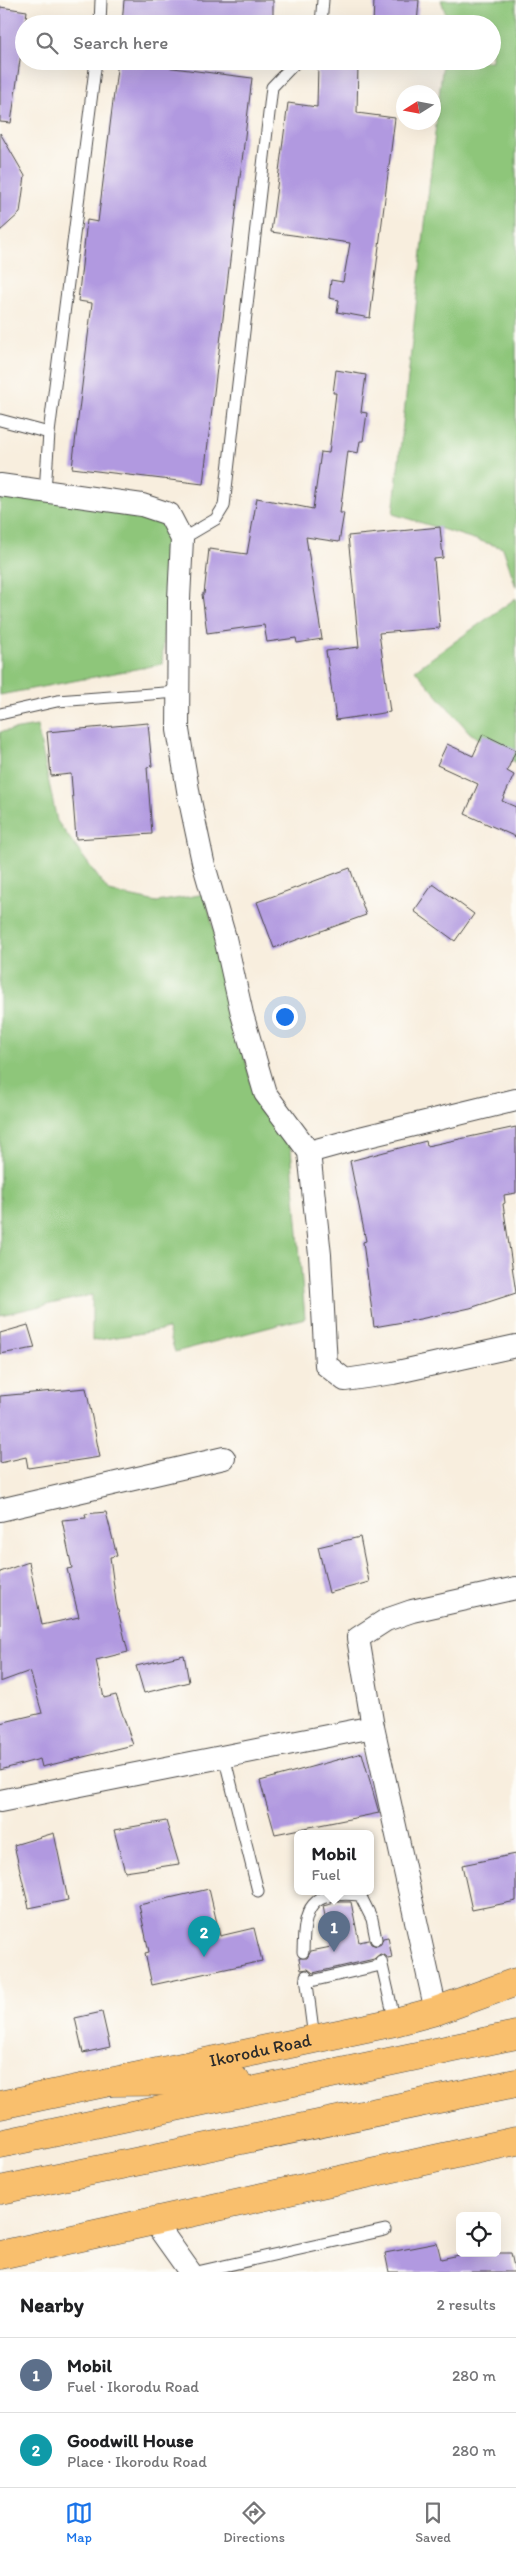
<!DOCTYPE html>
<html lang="en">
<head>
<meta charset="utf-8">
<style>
	:root { --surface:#fff; --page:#f6f6f6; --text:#202124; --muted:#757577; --line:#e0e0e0; --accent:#1a73e8 }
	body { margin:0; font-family:Itim,sans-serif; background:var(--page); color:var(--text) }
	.controls { position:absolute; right:15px; bottom:15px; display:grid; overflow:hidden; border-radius:8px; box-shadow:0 5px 20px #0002 }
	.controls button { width:45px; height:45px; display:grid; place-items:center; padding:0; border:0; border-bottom:1px solid var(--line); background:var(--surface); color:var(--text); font:25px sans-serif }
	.compass { position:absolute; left:396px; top:85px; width:45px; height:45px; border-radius:50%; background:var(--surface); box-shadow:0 5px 20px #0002; rotate:259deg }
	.you { position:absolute; left:284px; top:1016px; width:18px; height:18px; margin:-12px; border:4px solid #fff; border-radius:50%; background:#1a73e8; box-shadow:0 0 0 8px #1a73e833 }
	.badge { display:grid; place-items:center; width:32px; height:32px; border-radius:50%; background:var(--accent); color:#fff; font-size:16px; font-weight:700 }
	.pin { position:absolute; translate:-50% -41px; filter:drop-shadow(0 1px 2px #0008) }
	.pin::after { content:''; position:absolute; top:26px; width:18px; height:15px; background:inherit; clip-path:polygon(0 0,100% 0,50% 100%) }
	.popup { position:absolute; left:294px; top:1830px; width:80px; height:65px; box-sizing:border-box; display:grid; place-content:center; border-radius:8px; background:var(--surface); filter:drop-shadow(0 1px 4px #0005); font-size:16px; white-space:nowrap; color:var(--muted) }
	.popup b { font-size:19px; color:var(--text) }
	.popup::after { content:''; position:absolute; left:50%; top:100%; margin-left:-10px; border:10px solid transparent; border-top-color:var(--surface) }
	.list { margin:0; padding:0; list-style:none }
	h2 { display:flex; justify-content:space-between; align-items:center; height:65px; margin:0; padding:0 20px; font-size:21px }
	h2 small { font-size:16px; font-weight:400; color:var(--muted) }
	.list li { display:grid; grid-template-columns:32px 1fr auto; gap:15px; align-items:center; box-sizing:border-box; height:75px; padding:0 20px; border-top:1px solid var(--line) }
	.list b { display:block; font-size:19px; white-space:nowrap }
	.list p { margin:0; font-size:16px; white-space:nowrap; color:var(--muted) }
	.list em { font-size:16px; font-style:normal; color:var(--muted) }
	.icon { flex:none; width:28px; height:28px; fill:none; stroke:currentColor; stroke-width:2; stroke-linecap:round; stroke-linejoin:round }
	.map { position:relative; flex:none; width:516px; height:2272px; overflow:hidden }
	.search { position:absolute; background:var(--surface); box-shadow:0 5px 20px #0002; left:15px; right:15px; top:15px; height:55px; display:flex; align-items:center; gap:12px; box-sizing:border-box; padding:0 18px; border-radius:28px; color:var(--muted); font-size:19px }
	.sheet { height:215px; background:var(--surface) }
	nav { display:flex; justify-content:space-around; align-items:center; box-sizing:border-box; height:70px; border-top:1px solid var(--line); background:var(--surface); font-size:14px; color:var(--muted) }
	nav a { display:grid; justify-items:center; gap:2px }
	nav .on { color:var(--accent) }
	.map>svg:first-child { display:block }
	.green { fill:#8ec67a; stroke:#5c7852 }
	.building { fill:#b199e0 }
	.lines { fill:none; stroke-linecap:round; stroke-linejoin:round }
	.lane-casing { stroke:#4a4846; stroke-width:13 }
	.street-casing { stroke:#4a4846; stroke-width:24 }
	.primary-casing { stroke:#4a4846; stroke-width:29 }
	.highway-casing { stroke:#4a4846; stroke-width:29 }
	.lane { stroke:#fff; stroke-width:11 }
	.street { stroke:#fff; stroke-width:22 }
	.primary { stroke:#f9bf6d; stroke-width:28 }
	.highway { stroke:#f9bf6d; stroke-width:28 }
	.labels { text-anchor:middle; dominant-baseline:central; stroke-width:4.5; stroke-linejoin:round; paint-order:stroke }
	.street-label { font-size:18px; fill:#2b2b2b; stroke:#fdfcf7 }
</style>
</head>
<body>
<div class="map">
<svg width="516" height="2272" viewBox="0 0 516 2272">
	<rect width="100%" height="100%" fill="#fdfcf7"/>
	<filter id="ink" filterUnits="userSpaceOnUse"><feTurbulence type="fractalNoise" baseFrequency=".02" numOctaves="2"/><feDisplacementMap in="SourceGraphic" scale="10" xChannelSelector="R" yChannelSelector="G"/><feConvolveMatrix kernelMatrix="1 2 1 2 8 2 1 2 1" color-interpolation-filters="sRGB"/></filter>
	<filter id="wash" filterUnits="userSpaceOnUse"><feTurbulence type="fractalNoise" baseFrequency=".0096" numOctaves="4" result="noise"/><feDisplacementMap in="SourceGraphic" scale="20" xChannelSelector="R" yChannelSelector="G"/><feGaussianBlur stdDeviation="1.12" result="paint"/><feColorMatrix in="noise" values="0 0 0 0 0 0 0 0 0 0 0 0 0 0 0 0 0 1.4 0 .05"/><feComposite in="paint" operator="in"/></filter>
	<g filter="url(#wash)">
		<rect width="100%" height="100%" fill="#f8eede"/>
		<g class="green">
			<path d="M441,0H516V587L503,548L393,514L443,61H492V24H447V18Z"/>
			<path d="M0,488L172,516L162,664L0,695Z"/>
			<path d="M516,598V763L470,733L415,670Z"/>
			<path d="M37,726L57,821L109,892L157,902L205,894L257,1107L290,1136L305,1318L175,1352L168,1329L92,1341V1295L0,1315V732Z"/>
		</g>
		<g id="blocks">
			<g class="building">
				<path d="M124,0H273V24H122Z"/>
				<path d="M374,0H419L417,24H373Z"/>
				<path d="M0,7L27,11L11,123L0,122Z"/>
				<path d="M118,61L252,78L203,484L72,468L92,303L78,301L87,220L98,222Z"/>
				<path d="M318,63L358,64L357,113L395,118L370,318L337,312L339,300L329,298L331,280L343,282L350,243L271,232L288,103L317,107Z"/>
				<path d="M0,133L25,176L20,213L0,231Z"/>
				<path d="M336,370L366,375L361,412L367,413L363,441H360L358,453L348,451L340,513H344L339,542L306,537L322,639L297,643L296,638L267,642L264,625L207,633L202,594H204L209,549L247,554L257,498L313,509L321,452L329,453L336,393H333Z"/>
				<path d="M440,527L443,558L434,559L440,628L379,633L390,712L336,720L326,651L359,647L348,536Z"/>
				<path d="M148,723L152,766L147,767L152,834L76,839L71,774L51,776L47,732Z"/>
				<path d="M483,734L516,750L507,771L514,775L502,801L516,807V837L465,814L478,784L437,765L447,744L473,756Z"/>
				<path d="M350,868L366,915L274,948L257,902Z"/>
				<path d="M433,884L474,914L455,941L414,911Z"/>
				<path d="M516,1127V1193L504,1195L505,1203L503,1204L516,1293L470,1308L420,1319L374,1327L363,1242L366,1241L350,1161L426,1141L427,1146Z"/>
				<path d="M28,1325L35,1348L0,1354V1333Z"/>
				<path d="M86,1388L100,1457L28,1468L26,1457L0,1463V1396Z"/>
				<path d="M106,1512L117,1556L110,1557L116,1602L128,1652L96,1660L104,1698L116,1695L133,1745L42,1767L40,1759L0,1770V1723L42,1713L30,1671L0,1682V1572L29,1562L42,1625L79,1617L67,1569L72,1568L62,1520L86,1518L85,1514Z"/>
				<path d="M360,1537L369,1582L329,1593L318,1547Z"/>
				<path d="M184,1655L189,1682L144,1693L136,1666Z"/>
				<path d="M362,1753L379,1813L275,1834L260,1781Z"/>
				<path d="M166,1821L179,1864L125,1872L114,1830Z"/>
				<path d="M54,1833L68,1900L29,1908L14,1845Z"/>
				<path d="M516,1854V1901L472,1910L462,1865Z"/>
				<path d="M209,1889L220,1936L254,1928L262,1961L152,1985L145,1953L149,1952L139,1905Z"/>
				<path d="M339,1902H351L359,1942L369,1940L371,1944L377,1946L381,1944L383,1938L388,1937L392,1958L388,1959L386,1956L380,1954L374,1959L313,1973L308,1969L301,1970L299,1958H307L311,1951L331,1947L323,1906Z"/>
				<path d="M102,2012L110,2047L83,2053L75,2018Z"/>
				<path d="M437,2243L441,2259L468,2253H511L515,2272H389L385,2253Z"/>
			</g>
		</g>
	</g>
	<g filter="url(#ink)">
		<use href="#blocks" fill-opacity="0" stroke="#4a4846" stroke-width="1"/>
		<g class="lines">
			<defs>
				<g id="lane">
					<path d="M100,24L101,0"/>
					<path d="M321,24L323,0"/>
					<path d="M0,420L49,433"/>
					<path d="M45,491L49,433L96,61"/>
					<path d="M182,539L216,519L224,506L272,87L297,61"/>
					<path d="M0,714L57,701L178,692"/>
					<path d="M224,1756L258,1891"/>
					<path d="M303,1952C304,1907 310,1890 360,1895L372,1919L376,1939"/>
					<path d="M381,1961L395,2022"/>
					<path d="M306,1976L314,2038"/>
					<path d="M307,1982L381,1965"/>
					<path d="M197,2272L385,2230"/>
				</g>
				<g id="street">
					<path d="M0,485L142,505L169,514L182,539L179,599L178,730L189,796L203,862L225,938L242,1014L265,1093L309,1152L320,1255L326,1365L345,1380L393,1373L516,1346"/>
					<path d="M309,1152L356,1139L516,1100"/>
					<path d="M0,1510L224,1458"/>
					<path d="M0,1801L373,1727"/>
					<path d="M436,2011L373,1727L358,1638L386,1620L412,1611L516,1588"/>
					<path d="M153,2220L190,2272"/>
				</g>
				<g id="primary">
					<path id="s1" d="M0,2105L395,2022L436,2011L516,1982"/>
					<path d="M0,2255L516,2141"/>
				</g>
				<g id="highway">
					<path d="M109,2082L236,2081"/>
					<path d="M0,2144L516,2035"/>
					<path d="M0,2190L516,2083"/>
				</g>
			</defs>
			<use href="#lane" class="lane-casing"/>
			<use href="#street" class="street-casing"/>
			<use href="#primary" class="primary-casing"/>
			<use href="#highway" class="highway-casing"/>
			<use href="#lane" class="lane"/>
			<use href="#street" class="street"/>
			<use href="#primary" class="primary"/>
			<use href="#highway" class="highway"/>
		</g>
	</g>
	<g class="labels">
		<g class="street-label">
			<text stroke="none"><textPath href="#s1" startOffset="266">Ikorodu Road</textPath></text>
		</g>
	</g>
</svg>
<div class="controls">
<button><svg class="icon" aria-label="locate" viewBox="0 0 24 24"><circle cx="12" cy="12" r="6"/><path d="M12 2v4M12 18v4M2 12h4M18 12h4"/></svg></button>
</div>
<svg class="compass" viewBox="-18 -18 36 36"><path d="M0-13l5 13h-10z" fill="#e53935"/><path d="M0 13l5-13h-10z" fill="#757577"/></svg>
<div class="you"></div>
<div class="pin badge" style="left:334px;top:1952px;background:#5c6f8a">1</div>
<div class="popup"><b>Mobil</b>Fuel</div>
<div class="pin badge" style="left:204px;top:1957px;background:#0f9aa8">2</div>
<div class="search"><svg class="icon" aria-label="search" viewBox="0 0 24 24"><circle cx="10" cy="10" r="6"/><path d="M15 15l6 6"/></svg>Search here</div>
</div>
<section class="sheet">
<h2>Nearby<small>2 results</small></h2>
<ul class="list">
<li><span class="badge" style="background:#5c6f8a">1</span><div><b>Mobil</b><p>Fuel · Ikorodu Road</p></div><em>280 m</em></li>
<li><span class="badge" style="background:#0f9aa8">2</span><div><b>Goodwill House</b><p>Place · Ikorodu Road</p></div><em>280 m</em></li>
</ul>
</section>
<nav>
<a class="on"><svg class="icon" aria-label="map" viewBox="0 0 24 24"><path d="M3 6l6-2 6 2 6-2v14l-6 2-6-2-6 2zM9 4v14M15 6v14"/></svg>Map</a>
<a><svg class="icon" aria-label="directions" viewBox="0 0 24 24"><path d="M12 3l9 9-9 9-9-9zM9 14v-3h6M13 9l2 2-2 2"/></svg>Directions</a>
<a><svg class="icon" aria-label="saved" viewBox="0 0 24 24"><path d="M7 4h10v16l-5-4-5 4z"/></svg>Saved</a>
</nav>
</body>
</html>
